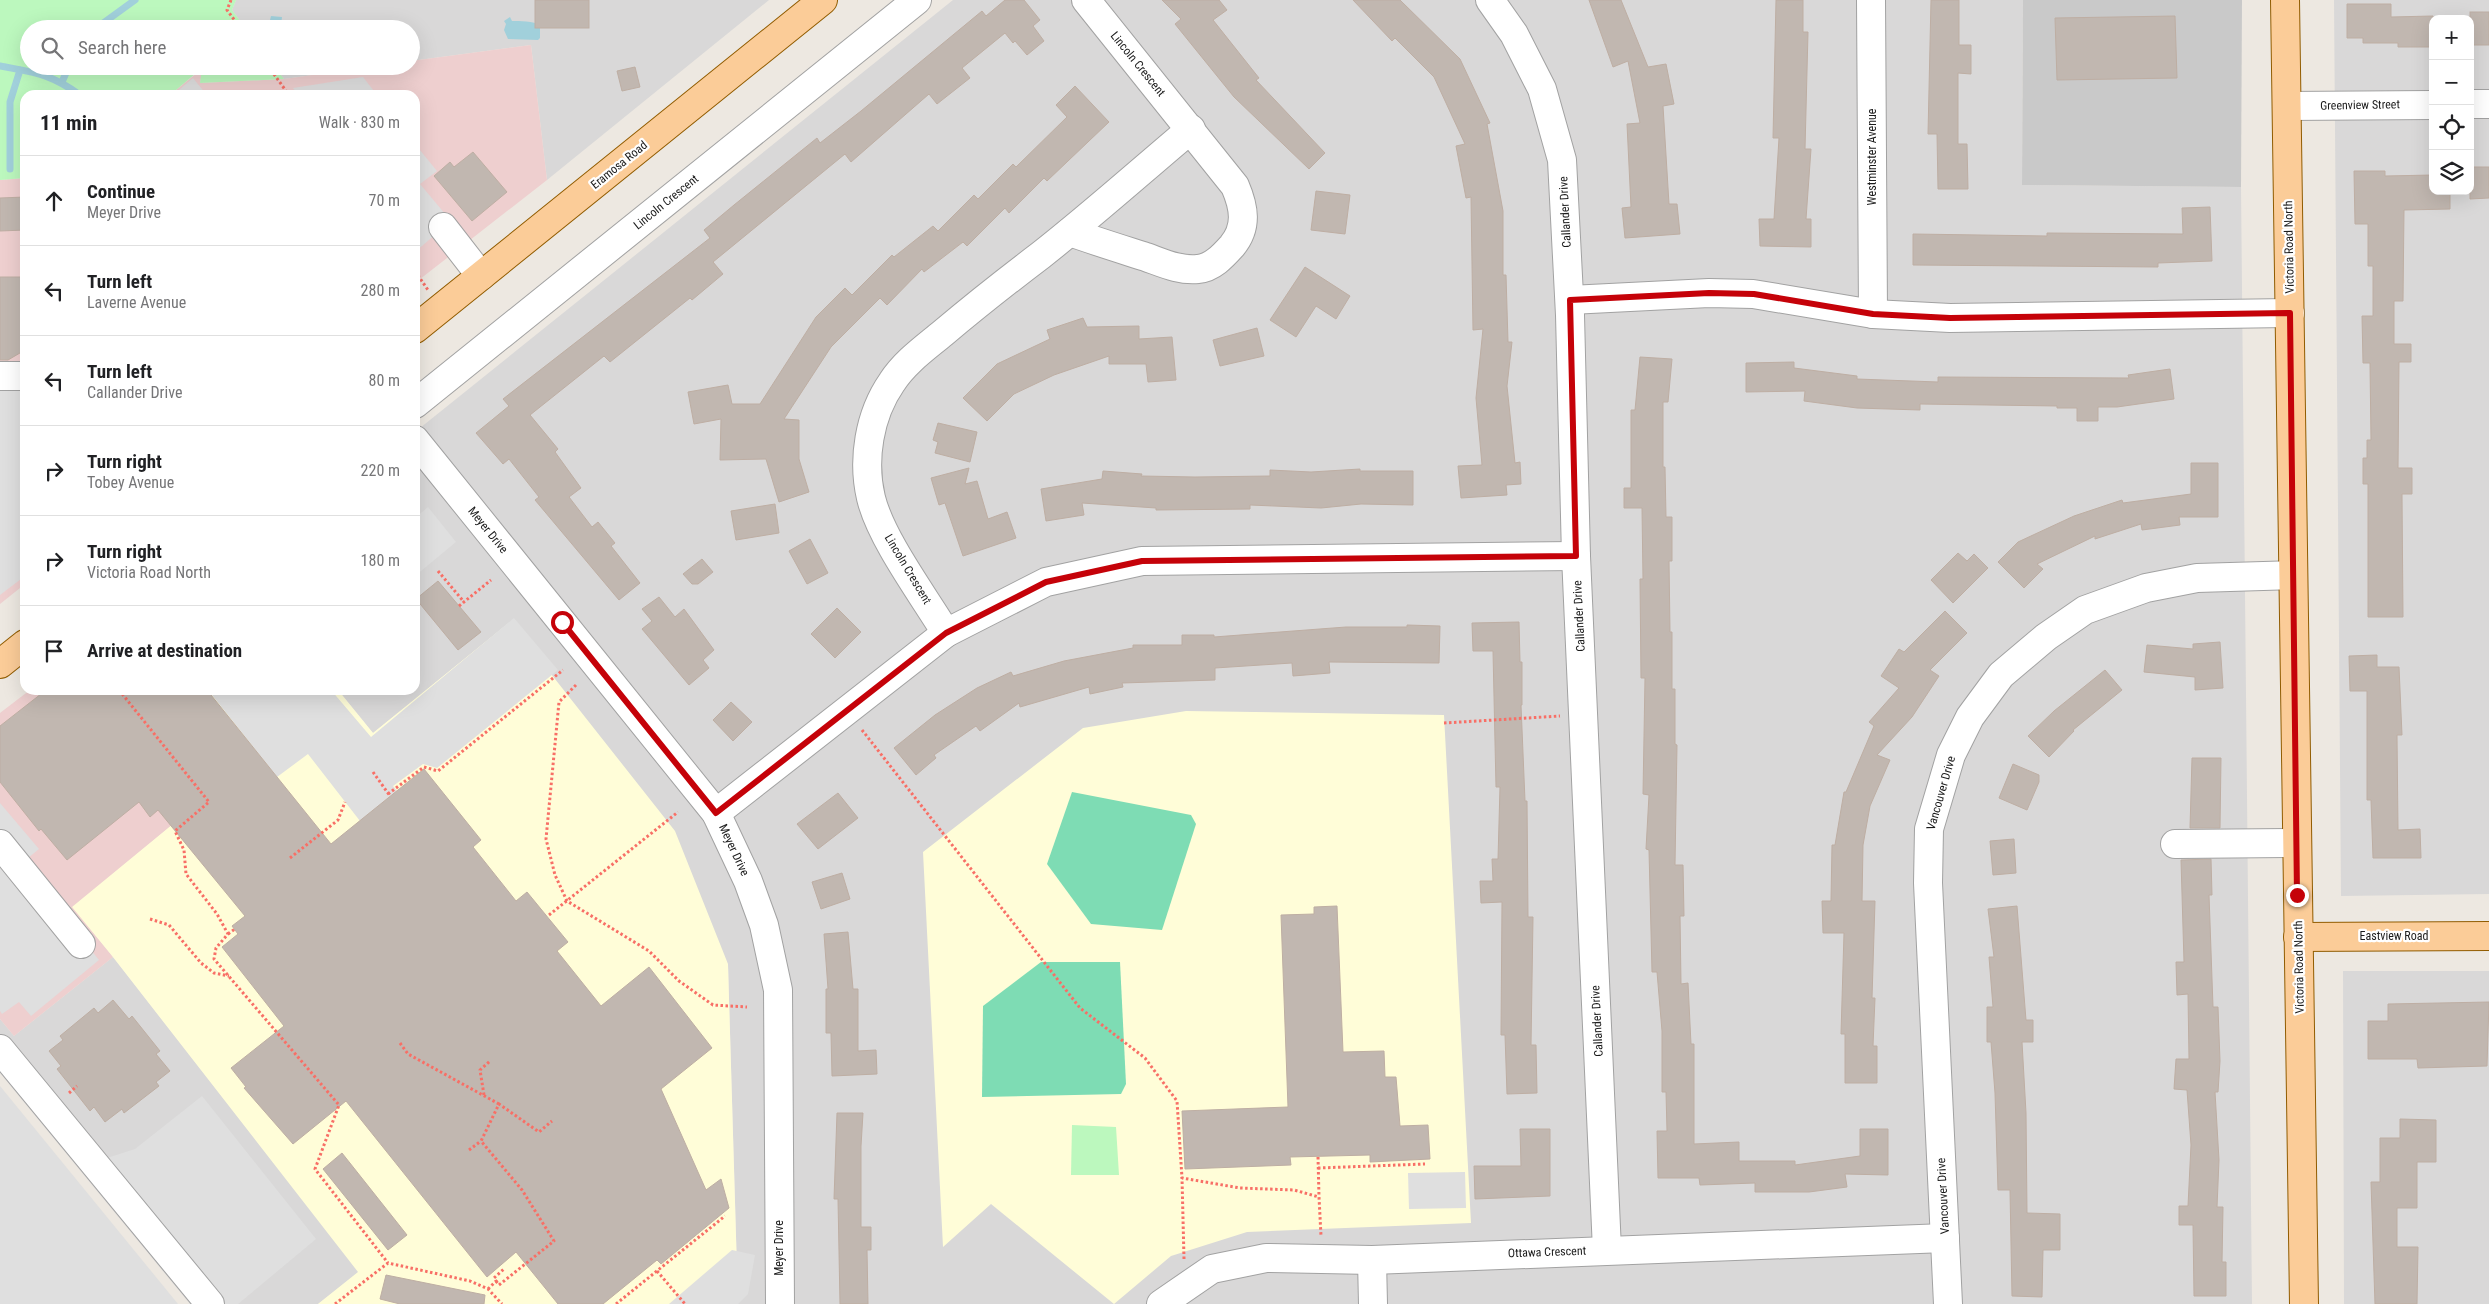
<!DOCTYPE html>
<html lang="en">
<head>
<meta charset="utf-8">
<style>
	:root { --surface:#fff; --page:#f6f6f6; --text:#202124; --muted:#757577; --line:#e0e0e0 }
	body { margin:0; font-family:"Roboto Condensed",sans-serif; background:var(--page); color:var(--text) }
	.controls { position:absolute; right:15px; top:15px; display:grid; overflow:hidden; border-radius:10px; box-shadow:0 5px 20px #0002 }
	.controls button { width:45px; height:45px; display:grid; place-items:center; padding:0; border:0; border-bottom:1px solid var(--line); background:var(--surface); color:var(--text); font:25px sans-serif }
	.stop { position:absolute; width:15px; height:15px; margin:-11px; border:4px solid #c50209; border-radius:50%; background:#fff }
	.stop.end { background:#c50209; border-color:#fff; box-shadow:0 1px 5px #0008 }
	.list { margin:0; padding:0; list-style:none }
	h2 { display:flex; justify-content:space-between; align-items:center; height:65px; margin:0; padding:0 20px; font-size:21px }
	h2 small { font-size:16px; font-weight:400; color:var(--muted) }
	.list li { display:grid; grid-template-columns:32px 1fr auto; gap:15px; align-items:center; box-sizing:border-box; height:90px; padding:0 20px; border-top:1px solid var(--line) }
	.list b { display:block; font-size:19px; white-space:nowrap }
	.list p { margin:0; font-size:16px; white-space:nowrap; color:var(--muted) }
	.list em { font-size:16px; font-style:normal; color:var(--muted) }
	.icon { flex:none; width:28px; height:28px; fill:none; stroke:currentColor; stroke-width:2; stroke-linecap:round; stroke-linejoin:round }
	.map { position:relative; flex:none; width:2489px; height:1304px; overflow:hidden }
	.search { position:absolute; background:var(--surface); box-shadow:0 5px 20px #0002; left:20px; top:20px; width:400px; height:55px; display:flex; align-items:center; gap:12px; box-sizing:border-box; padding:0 18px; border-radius:28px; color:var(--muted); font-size:19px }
	.panel { position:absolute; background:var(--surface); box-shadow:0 5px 20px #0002; left:20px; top:90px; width:400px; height:605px; border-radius:15px }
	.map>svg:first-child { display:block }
	.residential { fill:#d9d8d8; fill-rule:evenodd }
	.commercial { fill:#eecfcf }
	.education { fill:#fffdd8 }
	.religious { fill:#c9c9c9 }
	.park { fill:#bcf8be }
	.pitch { fill:#7edcb4 }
	.parking { fill:#dfdfdf }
	.water { fill:#a1d0db }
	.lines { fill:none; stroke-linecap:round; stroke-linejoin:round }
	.stream { stroke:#a1d0db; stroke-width:7 }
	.building { fill:#c1b7b0; stroke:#beaea3 }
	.minor-casing { stroke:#a2a2a2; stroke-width:30 }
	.major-casing { stroke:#915c01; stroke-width:30 }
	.path { stroke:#f86f66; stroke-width:3; stroke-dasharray:2.5 2.5; stroke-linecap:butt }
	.minor { stroke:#fff; stroke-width:28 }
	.major { stroke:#fbcc98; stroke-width:28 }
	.route { stroke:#c50209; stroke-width:6 }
	.labels { text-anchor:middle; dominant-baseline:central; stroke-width:4.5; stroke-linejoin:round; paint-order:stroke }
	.street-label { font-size:12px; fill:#1b1b1b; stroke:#fff }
</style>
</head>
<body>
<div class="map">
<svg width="2489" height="1304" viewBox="0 0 2489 1304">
	<rect width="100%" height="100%" fill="#ede8e1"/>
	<g class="residential">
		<path d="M236,0H769L547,180L531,45L411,61V29H246L232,10Z"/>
		<path d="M953,0H2023L2022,185L2241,187L2252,1304H738L728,965L510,622L373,733L338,690H415V432Z"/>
		<path d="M2334,0H2489V894L2341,896ZM2433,19H2470V191H2433Z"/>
		<path d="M274,66H377L284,79Z"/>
		<path d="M113,957L359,1272L318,1304H190L0,1073V1019L14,1036Z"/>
		<path d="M2343,971H2489V1304H2344Z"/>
	</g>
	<g class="commercial">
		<path d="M531,45L547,180L415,283V95H170L203,68L200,83L284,79L377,66H411V61Z"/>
		<path d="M25,178V584L0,604V180Z"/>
		<path d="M30,690H111L201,801L73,907L113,957L14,1036L0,1019V713Z"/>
	</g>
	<g class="education">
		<path d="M510,622L675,831L728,964L738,1304H318L358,1272L113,957L72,907L201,801L111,690H338L373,733Z"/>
		<path d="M1186,711L1444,715L1471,1223L1247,1232L1171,1256L1114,1304L991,1204L943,1247L923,852L1083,728Z"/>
	</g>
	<path class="religious" d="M2023,0H2242L2241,187L2022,185Z"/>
	<g class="park">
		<path d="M0,0H236L232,10L246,29H29V66H274L284,79L200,83L202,68L170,95H25V178L0,180Z"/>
		<path d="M1072,1125L1116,1127L1119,1175H1071Z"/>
	</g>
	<g class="pitch">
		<path d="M1072,792L1191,815L1196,824L1162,930L1091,924L1047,864Z"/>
		<path d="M1041,962H1120L1126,1084L1121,1094L982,1097L983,1006Z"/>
	</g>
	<g class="parking">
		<path d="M363,77L377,95H298L293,88Z"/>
		<path d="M193,78L206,94L173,95Z"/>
		<path d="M415,144L437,171L420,184L451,221L415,252Z"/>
		<path d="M0,366H25V576L0,595Z"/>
		<path d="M428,507L456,542L415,576V518Z"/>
		<path d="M514,618L558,670L437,768L423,764L393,786L397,791L360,821L308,754L277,777L208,690H331L371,737Z"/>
		<path d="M0,803L39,849L22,863L99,960L31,1016L19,1002L2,1014L0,1011Z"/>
		<path d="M0,1086L178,1304H0Z"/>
		<path d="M202,1096L316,1239L238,1304H197L107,1158L135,1149Z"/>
		<path d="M1465,1172L1466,1208L1409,1209L1408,1173Z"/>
		<path d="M732,1250L755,1255L748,1294L738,1304H669Z"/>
	</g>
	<g class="water">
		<path d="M271,16L282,17L281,25L284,29H264L266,20H270Z"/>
		<path d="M510,17L512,21C519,21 534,21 540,25V38L538,40L508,39L504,30L506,24L504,21Z"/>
	</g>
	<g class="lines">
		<g class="stream">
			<path d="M95,29L135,0"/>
			<path d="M0,66C36,73 49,73 80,95"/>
			<path d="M62,82L69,66"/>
			<path d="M10,169V102L20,70"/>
		</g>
	</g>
	<g class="building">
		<rect x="535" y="0" width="54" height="28"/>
		<path d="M1005,0H1024L1040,20L1033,26L1044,41L1027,55L1015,41L1013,43L1005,33L962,68L970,78L937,104L929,94L851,162L845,154L713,262L723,274L692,300L690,298L610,362L604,356L530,415L558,449L555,452L581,488L569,497L592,527L598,522L615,543L611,546L640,583L619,600L535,500L539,497L509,459L503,464L476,433L509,406L503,399L710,238L704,230L734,205L817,138L820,143L861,111L982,11L986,16Z"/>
		<path d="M1162,0H1219L1227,10L1213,20L1259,78L1256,80L1325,153L1309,169L1234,97L1175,24L1181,19Z"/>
		<path d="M1353,0H1400L1460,59L1490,123L1487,124L1503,211V275H1506L1508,342H1512L1507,386L1515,463L1520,462L1521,484L1506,485L1507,495L1461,498L1458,466L1482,465L1476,398L1483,329L1473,330L1471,197L1466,198L1456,146L1465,144L1434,77L1395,38L1392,41Z"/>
		<path d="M1589,0H1621L1648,67L1666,64L1674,104L1663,106L1669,204H1677L1680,234L1625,238L1622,208L1631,207L1627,124L1640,123L1628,61L1613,67Z"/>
		<path d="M1776,0H1803V32H1808L1805,149H1811L1806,219H1811V247L1760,246L1759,219H1774L1779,138H1773Z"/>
		<path d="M1931,0H1959V45H1971V74L1958,73V144H1967L1968,189H1938L1937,134H1928Z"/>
		<path d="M2347,4H2391V17L2433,16V47H2398V43H2363V38H2347Z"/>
		<rect x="2470" y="12" width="19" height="33"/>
		<path d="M2175,16L2177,78L2057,80L2055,18Z"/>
		<path d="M635,67L640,87L622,91L617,71Z"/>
		<path d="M1075,86L1109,122L1047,181L1044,178L1009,213L1005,208L967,246L963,242L924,272L922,269L887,305L880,298L831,347L784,419L799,420V459L809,492L779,502L766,459L720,460L721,419L694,424L688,392L728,385L732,404H760L816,317L845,288L852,295L892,255L894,257L933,226L938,231L974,195L978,199L1013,164L1016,167L1067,117L1056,105Z"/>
		<path d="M473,152L507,192L472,221L434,176L450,162L454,167Z"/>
		<path d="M2470,167H2489V198L2470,199Z"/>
		<path d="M2354,171H2385V176L2433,175V191H2450V209L2404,210L2403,301H2394V344H2411V362H2399L2398,468H2412V494H2402L2403,617H2368V484H2363V458H2367V440H2371L2370,363H2363L2362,316H2373V266H2368V224H2355Z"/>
		<path d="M1316,191L1350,195L1345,234L1311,230Z"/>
		<path d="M25,197V230L0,231V198Z"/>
		<path d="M2210,207L2212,261L2158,263V267L1913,265V234L2047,236V233L2183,234L2182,208Z"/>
		<path d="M1305,267L1350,296L1336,319L1316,306L1296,337L1270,320Z"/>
		<path d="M0,277H25V350L8,360H0Z"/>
		<path d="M1083,318L1087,327L1139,326V339L1172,337L1176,380L1148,382L1146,364H1109V356L1054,375L1014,394L987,421L963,398L997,364L1050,339L1047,330Z"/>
		<path d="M1257,328L1264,356L1220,366L1213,340Z"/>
		<path d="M1640,357L1672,359L1668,402H1663V467H1665L1666,517H1672V561H1669L1670,632H1672V689H1675V744L1677,745L1675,865H1683L1684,916H1680L1681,984L1688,983L1691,1044H1694V1144L1739,1142V1161H1795V1165L1860,1156V1129H1888V1175L1845,1174L1847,1187L1809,1192H1755V1183L1700,1185L1699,1178H1658L1657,1131H1667L1666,1092H1662V1031L1657,972H1652L1649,850L1646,849L1649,795L1643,794L1645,678H1641L1640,579H1643L1642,508H1624V488H1631V410H1635Z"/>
		<path d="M1794,362V368L1857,376V379L1938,382V377L2129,378L2128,375L2170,369L2174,399L2117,407H2098V421H2077V408H2057V406L1920,404V410L1857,408L1804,401L1805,391L1746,392V363Z"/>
		<path d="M938,423L977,432L970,462L935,453L938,442L933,440Z"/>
		<path d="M2191,463H2218V517H2179L2180,525L2142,530L2141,524L2095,539V536L2037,564L2043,569L2024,588L1998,562L2018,542L2074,516L2122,500L2123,503L2191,494Z"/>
		<path d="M969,468L965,484L977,481L988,519L1007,512L1016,538L963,556L945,503L939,505L931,478Z"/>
		<path d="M1360,469V471H1413V505L1361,504L1321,508L1250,505V509L1156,510V508L1082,503L1084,515L1046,521L1041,489L1102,479L1103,471L1142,474L1141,476L1195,477L1270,476V470L1311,472Z"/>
		<path d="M775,504L779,533L736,540L731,511Z"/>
		<path d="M810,539L828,573L807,584L789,551Z"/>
		<path d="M1958,553L1967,561L1974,554L1988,568L1953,603L1931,580Z"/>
		<path d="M702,559L713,572L698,584H692L683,574Z"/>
		<path d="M438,581L481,632L458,650L416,599Z"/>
		<path d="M659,597L675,617L684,609L714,650L703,660L709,668L689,685L642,629L652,621L642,609Z"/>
		<path d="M837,608L861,632L835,658L811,634Z"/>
		<path d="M1945,611L1967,633L1930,670L1939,676L1912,717L1877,755L1890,760L1870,806L1863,845L1862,901H1875L1872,998H1875L1873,1046H1877V1083H1845V1034H1841L1844,933H1823L1822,901H1831L1832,845H1835L1844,792H1846L1874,726L1869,722L1899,688L1881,676L1899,649L1904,652Z"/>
		<path d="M1519,622L1520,662H1522V705H1521L1525,801H1527L1528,917H1533L1531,1045H1536L1537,1093L1507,1094L1505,1035H1501L1502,902L1481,903L1480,881H1493L1492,859H1498L1500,787H1496L1493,651H1473L1472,623Z"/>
		<path d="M1407,625L1440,626L1439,663L1329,662L1330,673L1293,676L1292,663L1215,668V680L1122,683L1123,687L1090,694L1089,687L1020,707L1019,703L980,731L976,726L934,755L936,758L916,775L894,748L935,715L977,688L1011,672L1013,676L1064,661L1133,648V645H1182V635H1214V637L1346,627H1407Z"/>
		<path d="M2220,642L2223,688L2195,690V677L2144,672L2147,645L2193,649V644Z"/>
		<path d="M2377,655V667H2399L2402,735H2397L2398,830L2420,829L2421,858H2373L2371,800H2367V691H2350L2349,656Z"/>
		<path d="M2105,670L2122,690L2073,730L2074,731L2049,757L2028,736L2054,711Z"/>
		<path d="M46,690H207L331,844L424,769L481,840L473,847L516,901L527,892L568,942L557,951L601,1006L649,967L712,1048L661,1089L706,1190L721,1179L729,1208L661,1264L657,1260L603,1304H558L516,1252L487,1277L346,1101L293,1144L244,1088L246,1087L231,1068L284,1026L222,947L238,934L232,926L245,916L158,810L150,817L139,802L67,860L41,829L39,831L0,782V726Z"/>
		<path d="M731,702L752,722L733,741L713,720Z"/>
		<path d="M2192,758H2221L2220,828H2190Z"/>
		<path d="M2013,764L2039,775V782L2027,810L1999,798Z"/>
		<path d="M838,793L858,818L818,849L797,824Z"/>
		<path d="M2014,839L2016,873L1993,875L1990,841Z"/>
		<path d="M2211,859L2212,895H2209L2213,1007H2218L2220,1061L2218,1092H2215L2219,1160L2217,1207H2223L2222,1262H2226V1296H2194L2193,1225H2179V1206H2188L2191,1145L2187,1090L2174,1089L2176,1059H2189L2188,994L2177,995L2176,962H2184L2181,860Z"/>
		<path d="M842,873L850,899L821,909L812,882Z"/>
		<path d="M1337,906L1343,1052L1384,1051L1385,1077H1396L1400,1126L1428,1125L1430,1159L1370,1162V1155L1290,1157L1291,1165L1185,1169L1182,1111L1288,1107L1281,915L1314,914V907Z"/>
		<path d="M2017,906L2026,1020H2033V1042H2022L2026,1113L2027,1213L2060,1214V1250H2043L2042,1297L2012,1296L2010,1190H1998L1995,1093L1991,1042H1987V1007H1993L1989,957H1994L1988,909Z"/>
		<path d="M848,932L853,989H858V1051L876,1050L877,1074L832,1076L831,1033H826V989H828L824,934Z"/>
		<path d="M113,1000L129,1019L132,1016L160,1051L156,1054L170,1071L156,1082L159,1086L124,1113L122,1109L105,1122L94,1107L90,1111L57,1069L61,1066L49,1051L63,1040L60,1036L94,1008L98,1013Z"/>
		<path d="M2489,1002L2487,1066L2418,1068L2417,1059H2368V1021H2388V1004Z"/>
		<path d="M837,1113H863L861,1146V1227H871V1250H867L868,1304H840L838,1199H834Z"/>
		<path d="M2400,1119L2436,1120V1162H2417V1208H2397V1247H2418L2417,1304H2375L2371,1182H2380V1138H2400Z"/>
		<path d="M1520,1129H1550V1196L1475,1199L1474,1166H1521Z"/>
		<path d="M342,1153L407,1235L388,1250L323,1169Z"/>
		<path d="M386,1275L485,1295L484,1304H400L380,1299Z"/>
	</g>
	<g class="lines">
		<defs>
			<g id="minor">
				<path d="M1490,0L1514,34L1542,89L1562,160L1570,315L1576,556L1607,1250"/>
				<path d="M1871,0L1873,314"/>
				<path d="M2470,104H2489"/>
				<path d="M2287,106L2433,105"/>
				<path d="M443,227L481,276"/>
				<path d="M1070,232C1095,241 1121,249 1146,257C1163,263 1180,271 1198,269C1212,268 1223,256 1232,246C1248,227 1244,207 1235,186L1086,0"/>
				<path d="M1570,300L1709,293L1753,294L1873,314L1950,318L2290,313"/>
				<path d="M0,376H25"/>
				<path d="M415,404L917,0"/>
				<path d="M415,440L716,813L748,881L764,925L778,990L780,1304"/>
				<path d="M946,633C923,595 881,539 871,498C862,460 869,415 892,382C905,362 925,348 943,333C975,306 1008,280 1041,255C1092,215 1141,171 1191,129"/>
				<path d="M716,813L946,633L1046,582L1142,561L1576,556"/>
				<path d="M0,844L81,944"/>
				<path d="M2175,844L2297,843"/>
				<path d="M0,1049L210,1304"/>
				<path d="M1372,1260L1373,1304"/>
				<path d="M1161,1304L1212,1269L1266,1258L1372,1260L1945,1238"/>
				<path d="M1948,1304L1928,883L1929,829L1951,755L1970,717L2001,675L2046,637L2085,610L2146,588L2197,578L2293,575"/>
			</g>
			<g id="major">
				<path d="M2285,0L2304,1304"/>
				<path d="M415,329L823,0"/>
				<path d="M0,664L25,644"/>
				<path d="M2298,937L2489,936"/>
			</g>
		</defs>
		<use href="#minor" class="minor-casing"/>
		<use href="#major" class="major-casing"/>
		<g class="path">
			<path d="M231,0L227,10L241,29"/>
			<path d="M268,66L289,95"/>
			<path d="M415,271L428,290"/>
			<path d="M438,571L464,602"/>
			<path d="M459,606L491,580"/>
			<path d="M576,685L559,702L546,839L555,875L567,901L649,951L679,981L713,1005L747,1007"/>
			<path d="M119,690L209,802L175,831L184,850L186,874L217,914L228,934L216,948L214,959L339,1105L315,1169L388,1263"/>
			<path d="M1444,723L1560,716"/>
			<path d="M862,730L1080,1008L1145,1058L1177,1101L1182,1178"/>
			<path d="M373,772L390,796"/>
			<path d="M388,794L424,767L438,771L563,670"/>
			<path d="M290,858L338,820L345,802"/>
			<path d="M549,915L678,812"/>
			<path d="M150,919L169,925L201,963L214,973L229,976"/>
			<path d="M228,934L235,929"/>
			<path d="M400,1043L408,1054L499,1104"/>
			<path d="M69,1093L77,1086"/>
			<path d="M484,1095L480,1070L490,1061"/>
			<path d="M469,1150L481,1141"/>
			<path d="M1318,1157L1319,1197"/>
			<path d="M1318,1168L1425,1164"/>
			<path d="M1184,1259L1182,1178L1240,1188L1294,1190L1319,1197L1321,1236"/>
			<path d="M657,1271L685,1304"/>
			<path d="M496,1281L499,1285L554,1241L522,1190L481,1141L499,1104L539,1132L552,1121"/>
			<path d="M488,1289L496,1281L494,1278L505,1268"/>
			<path d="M335,1304L388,1263L470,1281L488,1289L502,1304"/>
			<path d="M616,1304L725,1216"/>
		</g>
		<use href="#minor" class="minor"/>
		<use href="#major" class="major"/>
	</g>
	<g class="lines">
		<path class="route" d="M562,622L716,813L946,633L1046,582L1142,561L1576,556L1570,300L1709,293L1754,294L1873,314L1950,318L2290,313L2297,895"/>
	</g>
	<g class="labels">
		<g class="street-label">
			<text transform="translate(1138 64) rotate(51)">Lincoln Crescent</text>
			<text transform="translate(2360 105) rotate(-1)">Greenview Street</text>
			<text transform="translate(1872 157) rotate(-90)">Westminster Avenue</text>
			<text transform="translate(619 165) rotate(-39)">Eramosa Road</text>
			<text transform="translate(666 202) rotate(-39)">Lincoln Crescent</text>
			<text transform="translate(1565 212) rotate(-93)">Callander Drive</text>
			<text transform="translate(2289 247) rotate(-91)">Victoria Road North</text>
			<text transform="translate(488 530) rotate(51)">Meyer Drive</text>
			<text transform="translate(908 569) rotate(59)">Lincoln Crescent</text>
			<text transform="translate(1579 616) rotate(-93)">Callander Drive</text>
			<text transform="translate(1941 793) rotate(-74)">Vancouver Drive</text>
			<text transform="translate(734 850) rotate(65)">Meyer Drive</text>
			<text x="2394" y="936">Eastview Road</text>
			<text transform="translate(2299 967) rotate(-91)">Victoria Road North</text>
			<text transform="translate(1597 1021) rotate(-93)">Callander Drive</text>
			<text transform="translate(1943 1196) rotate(-93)">Vancouver Drive</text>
			<text transform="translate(779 1248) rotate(-90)">Meyer Drive</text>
			<text transform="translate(1547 1252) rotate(-2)">Ottawa Crescent</text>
		</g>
	</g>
</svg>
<div class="controls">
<button>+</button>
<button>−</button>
<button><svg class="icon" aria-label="locate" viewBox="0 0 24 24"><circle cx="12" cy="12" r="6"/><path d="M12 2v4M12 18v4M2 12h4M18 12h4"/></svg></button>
<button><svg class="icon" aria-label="layers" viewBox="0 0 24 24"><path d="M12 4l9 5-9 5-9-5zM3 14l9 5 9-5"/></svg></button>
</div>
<div class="stop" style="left:562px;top:622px"></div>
<div class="stop end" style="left:2297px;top:895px"></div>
<div class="search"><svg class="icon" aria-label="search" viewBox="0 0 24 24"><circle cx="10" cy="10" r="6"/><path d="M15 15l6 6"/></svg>Search here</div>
<section class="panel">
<h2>11 min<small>Walk · 830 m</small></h2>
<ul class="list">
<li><svg class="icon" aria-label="ahead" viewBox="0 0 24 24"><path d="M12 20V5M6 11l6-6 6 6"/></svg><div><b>Continue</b><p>Meyer Drive</p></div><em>70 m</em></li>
<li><svg class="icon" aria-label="left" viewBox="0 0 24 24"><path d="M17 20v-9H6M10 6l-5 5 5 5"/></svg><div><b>Turn left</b><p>Laverne Avenue</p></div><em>280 m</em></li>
<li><svg class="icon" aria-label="left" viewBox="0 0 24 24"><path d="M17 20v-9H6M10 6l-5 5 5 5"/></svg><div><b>Turn left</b><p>Callander Drive</p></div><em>80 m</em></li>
<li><svg class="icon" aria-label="right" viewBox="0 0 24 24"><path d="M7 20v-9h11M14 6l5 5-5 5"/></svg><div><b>Turn right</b><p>Tobey Avenue</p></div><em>220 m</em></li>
<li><svg class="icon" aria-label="right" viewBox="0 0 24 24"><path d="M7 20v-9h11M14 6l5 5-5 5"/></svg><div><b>Turn right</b><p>Victoria Road North</p></div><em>180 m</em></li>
<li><svg class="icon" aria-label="arrive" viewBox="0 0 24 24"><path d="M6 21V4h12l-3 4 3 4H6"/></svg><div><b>Arrive at destination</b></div></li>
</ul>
</section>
</div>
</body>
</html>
